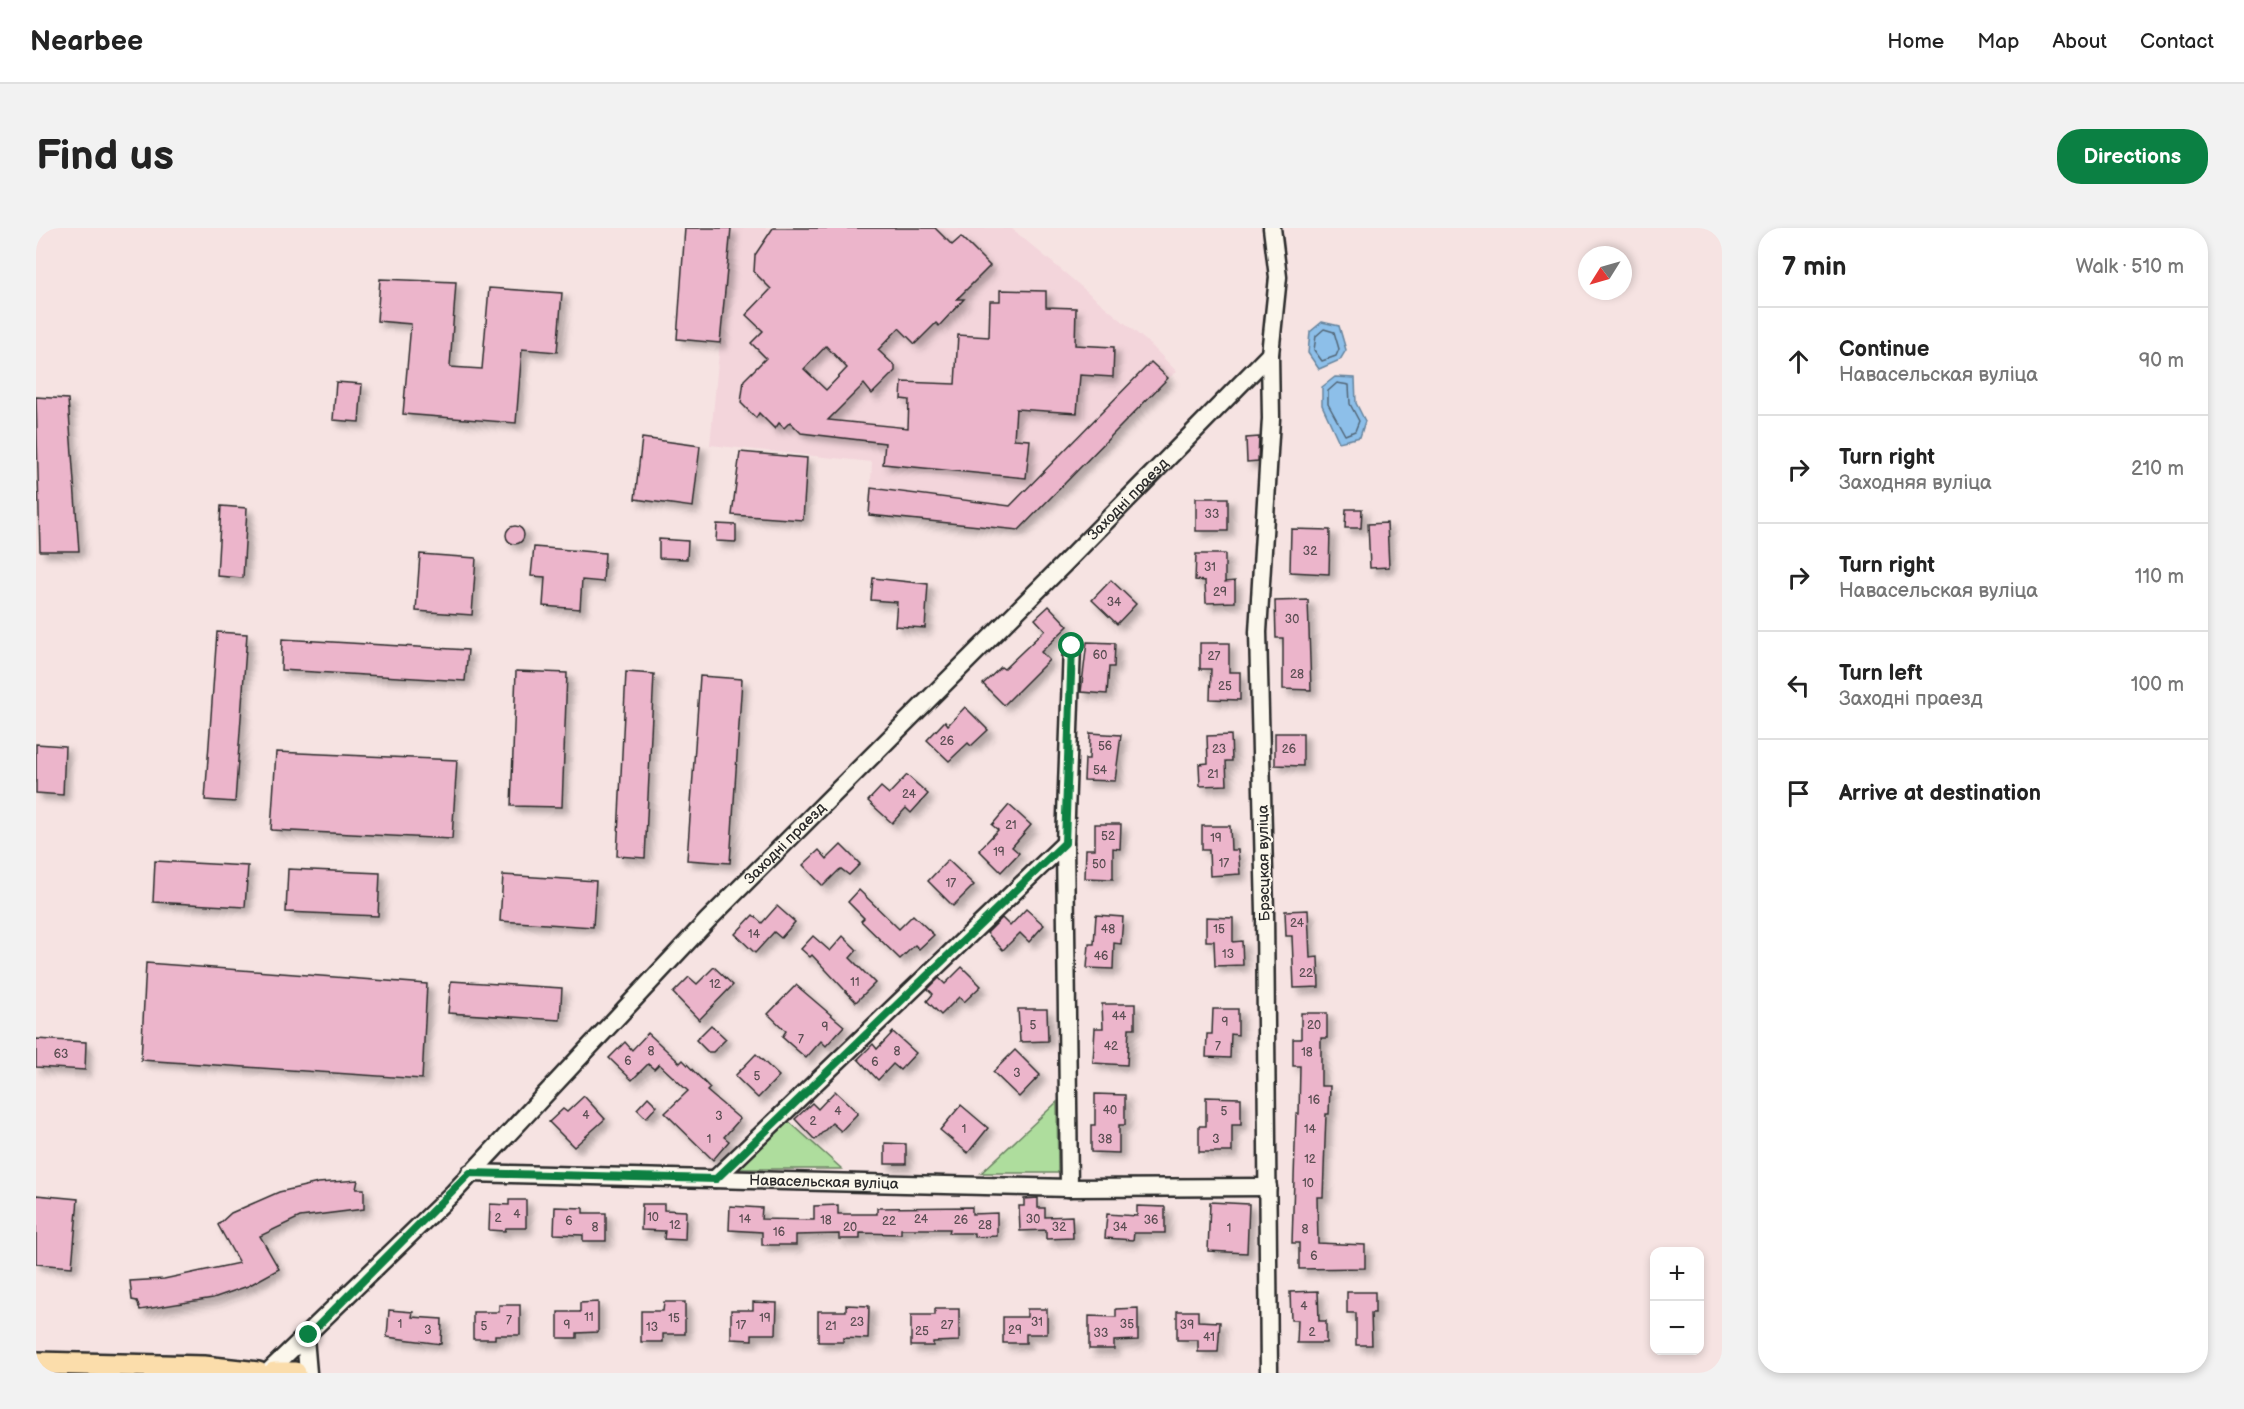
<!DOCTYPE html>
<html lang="en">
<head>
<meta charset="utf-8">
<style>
	:root { --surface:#fff; --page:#f2f2f2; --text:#222; --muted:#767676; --line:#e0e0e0; --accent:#0b8043 }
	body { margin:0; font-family:"Balsamiq Sans",sans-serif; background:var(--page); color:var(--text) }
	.controls { position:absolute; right:18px; bottom:18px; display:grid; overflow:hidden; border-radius:12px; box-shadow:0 3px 9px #0003 }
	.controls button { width:54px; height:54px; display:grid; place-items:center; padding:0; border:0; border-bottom:2px solid var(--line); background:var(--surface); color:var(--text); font:30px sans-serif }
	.compass { position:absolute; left:1542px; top:18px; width:54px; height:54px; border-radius:50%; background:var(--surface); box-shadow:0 3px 9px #0003; rotate:233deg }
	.stop { position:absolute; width:18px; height:18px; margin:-14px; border:4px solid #0b8043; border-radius:50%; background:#fff }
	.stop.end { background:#0b8043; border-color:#fff; box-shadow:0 2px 6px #0008 }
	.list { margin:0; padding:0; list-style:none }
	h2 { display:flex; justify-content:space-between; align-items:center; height:78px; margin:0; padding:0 24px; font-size:26px }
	h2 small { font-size:20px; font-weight:400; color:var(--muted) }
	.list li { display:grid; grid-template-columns:39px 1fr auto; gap:18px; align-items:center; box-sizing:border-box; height:108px; padding:0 24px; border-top:2px solid var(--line) }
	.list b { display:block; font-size:22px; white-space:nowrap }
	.list p { margin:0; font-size:20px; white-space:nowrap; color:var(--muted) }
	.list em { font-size:20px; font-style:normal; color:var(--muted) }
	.icon { flex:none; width:33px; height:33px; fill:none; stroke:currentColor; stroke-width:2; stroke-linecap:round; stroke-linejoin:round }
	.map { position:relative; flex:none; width:1686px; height:1145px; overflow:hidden; border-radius:24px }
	header { display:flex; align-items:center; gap:36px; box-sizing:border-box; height:84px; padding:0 30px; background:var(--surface); border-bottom:2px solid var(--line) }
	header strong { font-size:28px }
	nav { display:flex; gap:33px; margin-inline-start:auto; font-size:21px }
	.intro { display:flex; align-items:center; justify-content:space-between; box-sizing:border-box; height:144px; padding:0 36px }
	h1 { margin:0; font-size:42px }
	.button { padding:15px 27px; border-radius:24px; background:var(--accent); color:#fff; font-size:21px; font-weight:700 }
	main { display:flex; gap:36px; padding:0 36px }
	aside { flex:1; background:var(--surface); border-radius:24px; box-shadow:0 3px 9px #0003 }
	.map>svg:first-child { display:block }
	.built { fill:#f3d5db }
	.green { fill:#aedd9d; stroke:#6c8464; stroke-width:1.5 }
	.water { fill:#8dbfe9; stroke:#66849d; stroke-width:1.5 }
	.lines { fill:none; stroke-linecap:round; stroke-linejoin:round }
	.shore { stroke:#526677; stroke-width:1.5 }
	.building { fill:#ecb5cb; stroke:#2b2b2b; stroke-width:1.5; fill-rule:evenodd; filter:url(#shadow) }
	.minor-casing { stroke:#2b2b2b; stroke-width:21 }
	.major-casing { stroke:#2b2b2b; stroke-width:26 }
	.minor { stroke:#fbf7ec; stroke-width:16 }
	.major { stroke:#fbddab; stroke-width:21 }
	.route { stroke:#0b8043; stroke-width:8 }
	.labels { text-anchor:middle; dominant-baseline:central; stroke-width:4.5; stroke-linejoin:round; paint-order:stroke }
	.number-label { font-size:12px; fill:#5b4e53 }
	.street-label { font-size:15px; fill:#2b2b2b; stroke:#fbf7ec }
</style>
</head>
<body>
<header>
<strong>Nearbee</strong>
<nav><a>Home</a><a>Map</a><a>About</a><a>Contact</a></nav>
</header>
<div class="intro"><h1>Find us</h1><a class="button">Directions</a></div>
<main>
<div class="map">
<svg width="1686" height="1145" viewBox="0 0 1686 1145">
	<defs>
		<filter id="shadow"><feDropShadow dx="5.5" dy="5.5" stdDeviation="3" flood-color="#0004"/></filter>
	</defs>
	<rect width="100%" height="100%" fill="#f6e3e2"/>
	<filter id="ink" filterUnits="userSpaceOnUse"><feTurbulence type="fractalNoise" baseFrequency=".0167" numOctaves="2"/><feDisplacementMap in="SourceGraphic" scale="12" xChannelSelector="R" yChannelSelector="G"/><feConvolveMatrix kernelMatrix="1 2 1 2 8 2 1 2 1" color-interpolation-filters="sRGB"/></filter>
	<g filter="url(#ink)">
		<path class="built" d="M695,0H975L1115,117L1141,144L1132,150L983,302L833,287L836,234L674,217Z"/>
		<g class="green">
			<path d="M1021,874L1022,945H945Z"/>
			<path d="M749,890L806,941H699Z"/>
		</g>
		<g class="water">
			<path d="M1286,94L1303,98L1310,122L1304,132L1283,141L1272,125L1274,104Z"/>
			<path d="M1299,149L1319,150L1320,175L1329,193L1324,209L1303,214L1286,177V159Z"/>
		</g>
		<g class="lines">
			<g class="shore">
				<path d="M1288,101L1298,104L1303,121L1300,128L1286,133L1278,122L1280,108Z"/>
				<path d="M1301,155L1313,157L1314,176L1323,193L1319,203L1309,207L1292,176V163Z"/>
			</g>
		</g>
		<g class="building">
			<path d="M649,0H695L684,115L641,111Z"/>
			<path d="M737,0H899L916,17L925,9L954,38L921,71H928L903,98L900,95L879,116L863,100L842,122L859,138V143L836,166L828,156L792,192L872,200L873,172L865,171L866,154L919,156L922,107L953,109L954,73H964V62L1010,63V79L1040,80L1039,117L1078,119L1077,149L1044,147L1041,185L980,181L978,211L994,212L990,250L847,236L849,215L765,205L754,194L748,200L743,195L739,201L723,185L720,190L705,175L708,152L730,130L715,115L727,103L710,87L735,61L718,44L719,27ZM790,118L811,140L790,162L768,141Z"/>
			<path d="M344,51L420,54L414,139L446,141L453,60L526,65L521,124L486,121L480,195L367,186L375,96L341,93Z"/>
			<path d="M1115,134L1132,150L983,302L833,287L835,260L974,278Z"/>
			<path d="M300,154L326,156L323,194L297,192Z"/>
			<path d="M0,169L32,171L43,323H4Z"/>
			<path d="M1223,209L1222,233L1211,234L1210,210Z"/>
			<path d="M606,210L664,218L657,279L599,271Z"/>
			<path d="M704,224L771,230L767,292L696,287Z"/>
			<rect x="1160" y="270" width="32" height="33"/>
			<path d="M185,278L211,280L207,350L181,348Z"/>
			<path d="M1310,281H1326L1325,300H1309Z"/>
			<path d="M1351,295L1353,339L1334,340L1332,296Z"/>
			<path d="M681,296L700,297V314L680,313Z"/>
			<circle cx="479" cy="307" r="9"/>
			<path d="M1255,301L1294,302L1293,346L1254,344Z"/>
			<path d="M623,311L652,313L651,331L623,330Z"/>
			<path d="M498,319L569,325L567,354L546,352L544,381L507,378L509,349L495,348Z"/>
			<path d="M384,326L440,330L436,387L380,383Z"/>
			<path d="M1160,326H1189V354L1199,353V374L1170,375L1169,353L1159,352Z"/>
			<path d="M837,350L892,356L889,400L859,398L861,374L835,372Z"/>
			<path d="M1075,352L1100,376L1081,396L1056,372Z"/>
			<path d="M1272,372L1275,462L1247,461V410H1240L1239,373Z"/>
			<path d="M1013,378L1032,398L1005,424L1013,432L968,477L947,456L965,439L968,441L1009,402L999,391Z"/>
			<path d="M181,404L211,406L199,574L169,572Z"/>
			<path d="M246,411L432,422L429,453L245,442Z"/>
			<path d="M1051,414L1079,415L1078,439H1073L1071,466L1045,464Z"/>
			<path d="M1164,415H1193V444H1204V472L1174,471L1175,441H1164Z"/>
			<path d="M480,443L531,445L526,579L475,578Z"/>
			<path d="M590,444L618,446L609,630L581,628Z"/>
			<path d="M664,448L706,451L694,635L651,632Z"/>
			<path d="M929,479L952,502L935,518L932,515L913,533L891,512L909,493L912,497Z"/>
			<path d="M1054,505L1085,507L1079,553L1048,552L1049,531H1053Z"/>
			<path d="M1239,505H1267V538L1239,537Z"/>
			<path d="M1195,507L1196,533H1190L1191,557L1164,558L1163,536L1172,535L1171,508Z"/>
			<path d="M0,516L29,518L27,567L0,565Z"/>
			<path d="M240,524L421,532L416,611L235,602Z"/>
			<path d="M871,547L892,566L875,585L870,580L856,595L832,573L845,559L853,566Z"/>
			<path d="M973,577L995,597L976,619L983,625L965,644L943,622L962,602L956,597Z"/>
			<path d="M1059,596H1085L1084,621L1077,620V651L1049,650L1050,621H1059Z"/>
			<path d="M1166,598H1194L1195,622H1202L1204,646L1174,648L1173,622H1166Z"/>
			<path d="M805,617L824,636L813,647L805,641L803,642L787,658L767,637L783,622L791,631Z"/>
			<path d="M912,632L938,657L917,678L892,653Z"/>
			<path d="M119,633L212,638L209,679L117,674Z"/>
			<path d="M252,641L344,645L342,688L250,684Z"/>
			<path d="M467,647L560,653L557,699L464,693Z"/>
			<path d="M823,662L863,701L877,687L898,707L883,721L879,717L864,731L825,693L828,690L812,674Z"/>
			<path d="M741,678L759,694L745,710L738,704L719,725L699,706L717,687L726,695Z"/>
			<path d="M990,681L1008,697L993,714L984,705L967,722L951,705L966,690L974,698Z"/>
			<path d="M1272,682L1274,730L1282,729L1283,759L1258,760L1256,708H1250L1249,683Z"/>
			<path d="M1060,687L1087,689L1085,716L1078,715L1077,741L1051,740L1053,716H1058Z"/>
			<path d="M1170,689L1197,690V714L1206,713L1207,737L1179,738L1178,713H1170Z"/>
			<path d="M777,708L794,723L807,708L821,722L814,730L839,755L820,774L776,727L774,729L765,721Z"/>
			<path d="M110,735L391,756L386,851L105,832Z"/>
			<path d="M678,739L697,757L663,792L637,765L653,749L661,756Z"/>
			<path d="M926,739L945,758L928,774L923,769L905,787L891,773L897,766L892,761L903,750L909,756Z"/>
			<path d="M415,753L526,760L524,792L412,785Z"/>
			<path d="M760,757L808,798L790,818L785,813L770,830L746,809L750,803L732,786Z"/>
			<path d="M1066,776H1099V800H1093L1091,837L1057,835L1059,800H1067Z"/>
			<path d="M982,781H1011L1012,813L984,814Z"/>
			<path d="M1177,781H1202V807L1195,806L1194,830L1170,829L1171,806H1176Z"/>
			<path d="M1265,785H1291V810H1285V858H1294L1293,886H1290L1287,969H1281L1282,1015L1329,1017V1040L1263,1041V1015H1256L1260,886H1263L1264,838H1257V811H1265Z"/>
			<path d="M675,797L690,811L677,824H672L660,812Z"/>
			<path d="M857,804L880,825L864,842L857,836L842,852L822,831L837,816L841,821Z"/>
			<path d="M612,805L644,835L647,832L674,860L671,863L704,891L688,909L693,913L677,932L629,885L652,863L623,836L618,841L612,836L596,852L573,830L589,814L596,822Z"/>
			<path d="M0,811L50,814L49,842L0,839Z"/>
			<path d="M979,822L1004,847L983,869L957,844Z"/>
			<path d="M720,826L743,848L722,870L699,848Z"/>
			<path d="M799,863L822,885L805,903L796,895L779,912L759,891L776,875L782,881Z"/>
			<path d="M1059,866L1089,867V897H1083V925L1055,924V897H1059Z"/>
			<path d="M548,868L569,891L538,919L513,894L527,881L531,884Z"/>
			<path d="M612,869L621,878L610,890L601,881Z"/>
			<path d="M1170,869L1205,870V897H1196V924H1163V898H1170Z"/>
			<path d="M925,877L952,900L932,925L904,902Z"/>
			<path d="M849,915L870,916V936H849Z"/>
			<path d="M322,952L320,961H328V981L264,989L224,1008L243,1041L212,1058L177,1070L104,1082L101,1073L96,1072L94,1053L128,1051L203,1035L182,997L195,985L243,964L282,955Z"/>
			<path d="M0,967L42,971L36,1039L0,1036Z"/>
			<path d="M1002,970V980H1009V989L1036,988L1037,1010L1010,1011V1002L984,1003L983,978H988V971Z"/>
			<path d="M473,972H490V1000H470L469,1003L453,1002L454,976L473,977Z"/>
			<path d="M1174,974L1213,976L1211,1025L1172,1023Z"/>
			<path d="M606,976H628V982L650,983L649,1012L628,1011L629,1003L605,1002Z"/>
			<path d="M802,977V986H841V980L936,979V986L961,985V1008L938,1009V1005H913L914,1001H865V1006L824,1005V1011H803V1006L760,1007V1017H726V1004L693,1002L694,978L726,980L725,991L778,992V978Z"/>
			<path d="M1101,978L1129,979V1005H1098L1097,1012L1069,1010L1071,986L1101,988Z"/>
			<path d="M519,979L547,980V985H570V1013H547V1007L518,1006Z"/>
			<path d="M1282,1063L1283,1093H1290V1115H1261L1262,1092H1255L1254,1064Z"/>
			<path d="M1311,1064H1339V1085H1335L1336,1117H1320V1085H1311Z"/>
			<path d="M562,1074V1104L541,1105V1110H522V1084H544V1075Z"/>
			<path d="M628,1074H649V1106H627V1114H605V1083H627Z"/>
			<path d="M717,1074L741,1075L740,1106H716V1112L695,1111V1082H717Z"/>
			<path d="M463,1077H484V1107H459V1111H437V1084H463Z"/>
			<path d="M810,1077L833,1078L832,1111L807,1110V1114H782V1083H810Z"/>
			<path d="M1102,1080V1112L1078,1113V1121H1053V1088L1080,1089V1081Z"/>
			<path d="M899,1081H923V1113L897,1114V1118H875V1087H899Z"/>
			<path d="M991,1081H1011V1106H990V1115H967V1089H991Z"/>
			<path d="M353,1082L377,1084L376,1089L406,1091L405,1116L351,1109Z"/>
			<path d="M1141,1083H1162V1093L1184,1094L1182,1124H1162V1112H1141Z"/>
		</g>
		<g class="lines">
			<defs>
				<g id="minor">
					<path id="s1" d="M434,945L1033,960L1232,959"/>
					<path d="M679,951L1029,615"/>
					<path d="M1033,960L1029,615L1036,418"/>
					<path d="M269,1110L272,1145"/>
					<path id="s2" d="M231,1145L418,964L671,693L1027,337L1234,126"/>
					<path d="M1233,1145L1229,684L1222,404L1235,191L1234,126L1242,49L1236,0"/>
				</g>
				<g id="major">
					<path d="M0,1135L168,1139L222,1145"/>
					<path d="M238,1145H259"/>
				</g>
			</defs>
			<use href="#minor" class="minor-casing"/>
			<use href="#major" class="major-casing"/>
			<use href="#minor" class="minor"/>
			<use href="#major" class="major"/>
		</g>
	</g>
	<g class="lines" filter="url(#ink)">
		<path class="route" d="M273,1107L434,945L680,951L1029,615L1036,418"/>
	</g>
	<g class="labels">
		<g class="number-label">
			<text x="1176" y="286">33</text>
			<text x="1274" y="323">32</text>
			<text x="1174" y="339">31</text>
			<text x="1184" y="364">29</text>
			<text x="1078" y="374">34</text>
			<text x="1256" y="391">30</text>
			<text x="1064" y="427">60</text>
			<text x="1178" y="428">27</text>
			<text x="1261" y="446">28</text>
			<text x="1189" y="458">25</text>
			<text x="911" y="513">26</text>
			<text x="1069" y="518">56</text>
			<text x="1183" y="521">23</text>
			<text x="1253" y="521">26</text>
			<text x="1064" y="542">54</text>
			<text x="1177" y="546">21</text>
			<text x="873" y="566">24</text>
			<text x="975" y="597">21</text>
			<text x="1072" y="608">52</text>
			<text x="1180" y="610">19</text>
			<text x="963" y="624">19</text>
			<text x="1188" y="635">17</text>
			<text x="1063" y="636">50</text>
			<text x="915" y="655">17</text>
			<text x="1261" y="695">24</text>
			<text x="1072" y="701">48</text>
			<text x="1183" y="701">15</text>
			<text x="718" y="706">14</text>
			<text x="1192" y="726">13</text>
			<text x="1065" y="728">46</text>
			<text x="1270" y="745">22</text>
			<text x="819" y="754">11</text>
			<text x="679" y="756">12</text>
			<text x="1083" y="788">44</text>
			<text x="1189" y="794">9</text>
			<text x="997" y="797">5</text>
			<text x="1278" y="797">20</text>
			<text x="789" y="799">9</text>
			<text x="765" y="811">7</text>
			<text x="1075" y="818">42</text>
			<text x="1182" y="818">7</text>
			<text x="615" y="823">8</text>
			<text x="861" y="823">8</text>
			<text x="1271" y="824">18</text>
			<text x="25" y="826">63</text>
			<text x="592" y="833">6</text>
			<text x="839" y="834">6</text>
			<text x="981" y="845">3</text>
			<text x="721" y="848">5</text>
			<text x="1278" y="872">16</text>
			<text x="1074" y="882">40</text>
			<text x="802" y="883">4</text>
			<text x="1188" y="883">5</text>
			<text x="550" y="887">4</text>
			<text x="683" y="888">3</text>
			<text x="777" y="893">2</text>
			<text x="928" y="901">1</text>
			<text x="1274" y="901">14</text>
			<text x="673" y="911">1</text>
			<text x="1069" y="911">38</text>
			<text x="1180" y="911">3</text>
			<text x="1274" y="931">12</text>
			<text x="1272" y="955">10</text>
			<text x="481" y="986">4</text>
			<text x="617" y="989">10</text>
			<text x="462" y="990">2</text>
			<text x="709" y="991">14</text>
			<text x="885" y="991">24</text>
			<text x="997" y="991">30</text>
			<text x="790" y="992">18</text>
			<text x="925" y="992">26</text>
			<text x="1115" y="992">36</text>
			<text x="533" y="993">6</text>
			<text x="853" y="993">22</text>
			<text x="639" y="997">12</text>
			<text x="949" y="997">28</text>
			<text x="559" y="999">8</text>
			<text x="814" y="999">20</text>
			<text x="1023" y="999">32</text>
			<text x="1084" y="999">34</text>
			<text x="1193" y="1000">1</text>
			<text x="1269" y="1001">8</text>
			<text x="743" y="1004">16</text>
			<text x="1278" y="1028">6</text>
			<text x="1268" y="1078">4</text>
			<text x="553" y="1089">11</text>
			<text x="638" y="1090">15</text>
			<text x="729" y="1090">19</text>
			<text x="473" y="1092">7</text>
			<text x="821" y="1094">23</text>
			<text x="1001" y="1094">31</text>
			<text x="364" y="1096">1</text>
			<text x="1091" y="1096">35</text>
			<text x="531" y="1097">9</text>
			<text x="705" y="1097">17</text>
			<text x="911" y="1097">27</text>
			<text x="1151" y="1097">39</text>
			<text x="448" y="1098">5</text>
			<text x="795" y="1098">21</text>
			<text x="616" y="1099">13</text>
			<text x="392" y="1102">3</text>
			<text x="979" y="1102">29</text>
			<text x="886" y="1103">25</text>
			<text x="1276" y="1104">2</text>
			<text x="1065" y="1105">33</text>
			<text x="1173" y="1109">41</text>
		</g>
		<g class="street-label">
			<text stroke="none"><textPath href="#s2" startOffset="1227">Заходні праезд</textPath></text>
			<text stroke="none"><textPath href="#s2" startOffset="741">Заходні праезд</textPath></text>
			<text transform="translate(1228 635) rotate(-91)">Брэсцкая вуліца</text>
			<text stroke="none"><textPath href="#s1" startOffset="354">Навасельская вуліца</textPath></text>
		</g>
	</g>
</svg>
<div class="controls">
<button>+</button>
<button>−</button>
</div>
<svg class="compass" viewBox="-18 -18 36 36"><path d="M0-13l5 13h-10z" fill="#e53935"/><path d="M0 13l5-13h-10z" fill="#767676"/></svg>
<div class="stop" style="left:1036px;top:418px"></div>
<div class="stop end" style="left:273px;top:1107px"></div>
</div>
<aside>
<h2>7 min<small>Walk · 510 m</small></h2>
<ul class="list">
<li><svg class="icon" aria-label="ahead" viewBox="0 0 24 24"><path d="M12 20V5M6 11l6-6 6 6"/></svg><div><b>Continue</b><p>Навасельская вуліца</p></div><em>90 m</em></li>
<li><svg class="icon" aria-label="right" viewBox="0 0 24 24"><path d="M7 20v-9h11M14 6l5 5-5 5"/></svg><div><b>Turn right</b><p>Заходняя вуліца</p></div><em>210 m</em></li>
<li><svg class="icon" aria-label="right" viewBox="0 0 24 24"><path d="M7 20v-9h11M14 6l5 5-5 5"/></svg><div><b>Turn right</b><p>Навасельская вуліца</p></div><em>110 m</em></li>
<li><svg class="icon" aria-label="left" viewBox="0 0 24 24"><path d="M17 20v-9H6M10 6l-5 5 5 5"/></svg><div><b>Turn left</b><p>Заходні праезд</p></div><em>100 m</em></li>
<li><svg class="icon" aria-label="arrive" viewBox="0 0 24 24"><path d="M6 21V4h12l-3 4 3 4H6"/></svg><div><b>Arrive at destination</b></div></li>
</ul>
</aside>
</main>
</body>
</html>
